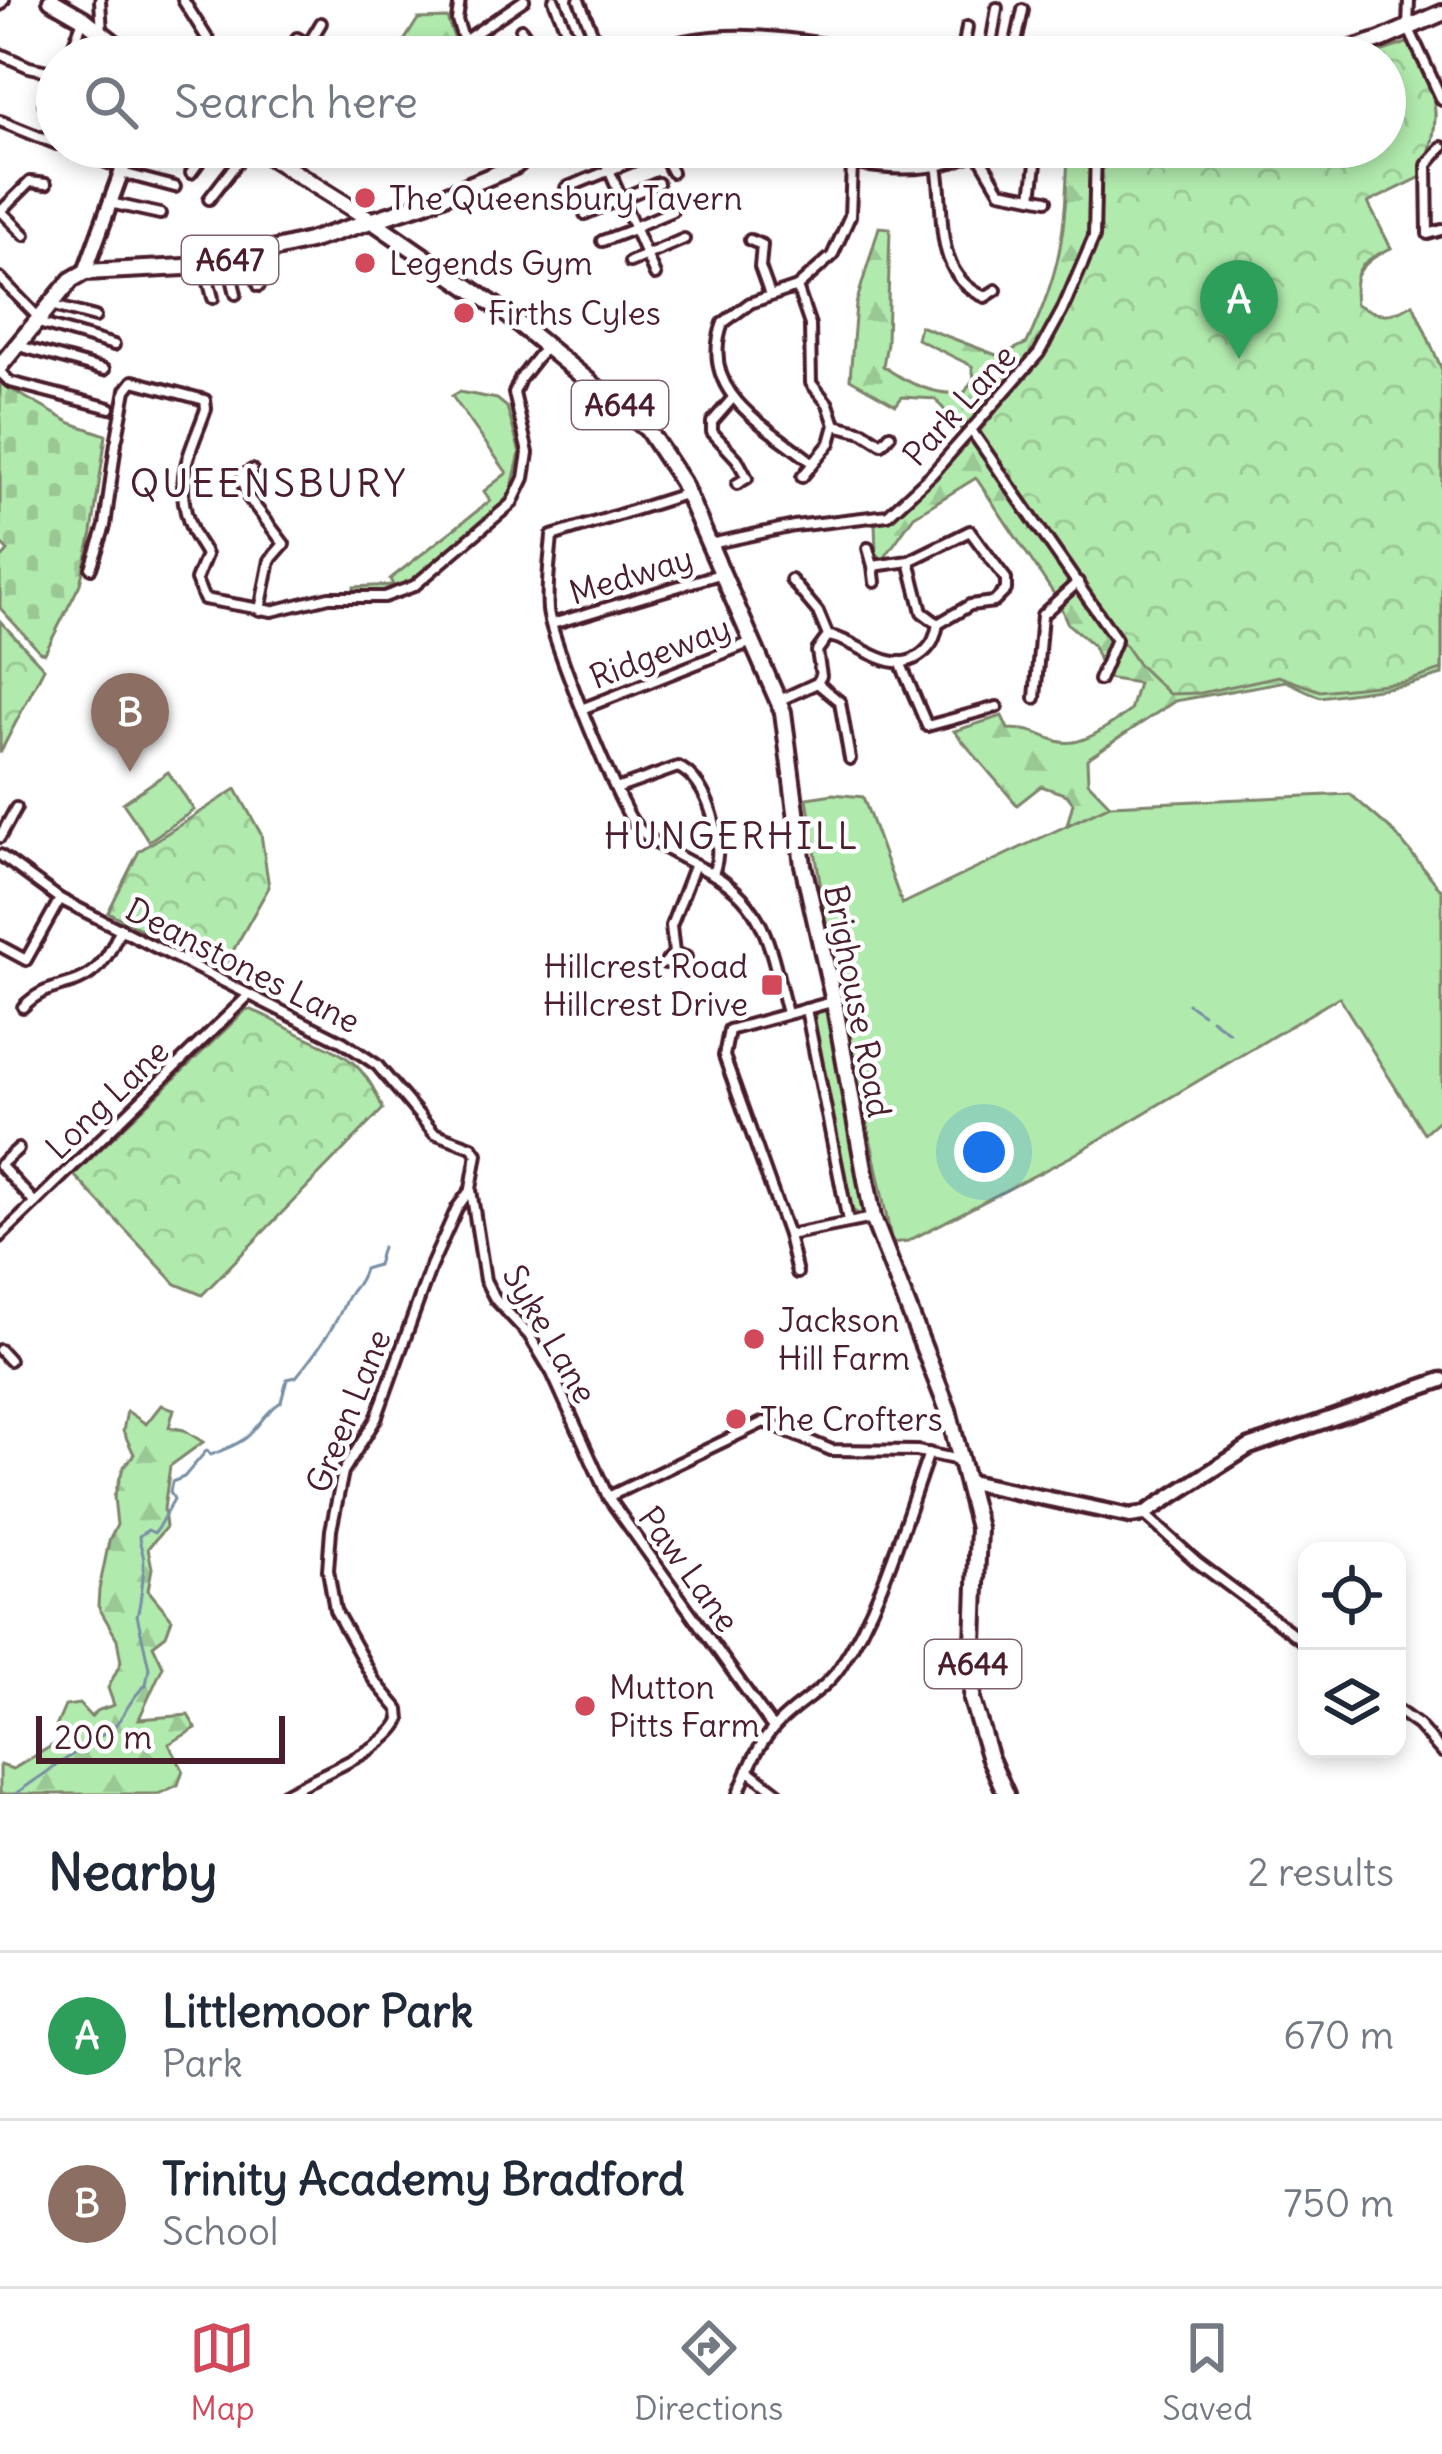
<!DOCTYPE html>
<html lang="en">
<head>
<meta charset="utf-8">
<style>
	:root { --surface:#fff; --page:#f2f2f3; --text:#1f2937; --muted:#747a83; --line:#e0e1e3; --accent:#d1495b }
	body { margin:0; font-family:Delius,sans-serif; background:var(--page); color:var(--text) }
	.controls { position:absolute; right:36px; bottom:36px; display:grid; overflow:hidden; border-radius:24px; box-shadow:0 6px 18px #0003 }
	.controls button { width:108px; height:108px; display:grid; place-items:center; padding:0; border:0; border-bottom:3px solid var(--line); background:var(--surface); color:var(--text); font:60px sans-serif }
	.scale { position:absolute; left:36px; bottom:30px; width:249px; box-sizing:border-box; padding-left:12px; border:6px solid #4a1f2b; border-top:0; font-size:33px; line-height:42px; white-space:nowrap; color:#4a1f2b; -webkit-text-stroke:9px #fff; paint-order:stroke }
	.you { position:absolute; left:984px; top:1152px; width:42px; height:42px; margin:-30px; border:9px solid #fff; border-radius:50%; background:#1a73e8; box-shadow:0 0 0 18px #1a73e833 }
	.badge { display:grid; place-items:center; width:78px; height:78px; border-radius:50%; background:var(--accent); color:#fff; font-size:39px; font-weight:700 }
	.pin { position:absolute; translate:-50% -99px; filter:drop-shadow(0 3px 6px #0008) }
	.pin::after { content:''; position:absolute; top:63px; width:42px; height:36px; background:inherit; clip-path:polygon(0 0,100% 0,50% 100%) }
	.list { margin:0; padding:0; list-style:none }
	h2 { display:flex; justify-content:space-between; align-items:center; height:156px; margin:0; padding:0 48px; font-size:51px }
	h2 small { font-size:39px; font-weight:400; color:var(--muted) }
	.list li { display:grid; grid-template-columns:78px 1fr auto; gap:36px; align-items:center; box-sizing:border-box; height:168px; padding:0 48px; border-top:3px solid var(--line) }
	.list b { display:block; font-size:45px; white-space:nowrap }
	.list p { margin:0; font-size:39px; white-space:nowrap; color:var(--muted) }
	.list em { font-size:39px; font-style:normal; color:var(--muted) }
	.icon { flex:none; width:66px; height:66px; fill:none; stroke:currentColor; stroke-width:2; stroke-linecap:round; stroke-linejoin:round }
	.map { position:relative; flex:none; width:1442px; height:1794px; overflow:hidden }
	.search { position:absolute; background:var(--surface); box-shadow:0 6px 18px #0003; left:36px; right:36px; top:36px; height:132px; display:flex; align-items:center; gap:30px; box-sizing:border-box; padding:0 42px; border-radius:66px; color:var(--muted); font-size:45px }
	.sheet { height:492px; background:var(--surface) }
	nav { display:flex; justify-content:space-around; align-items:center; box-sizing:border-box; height:168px; border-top:3px solid var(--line); background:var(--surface); font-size:33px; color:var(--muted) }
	nav a { display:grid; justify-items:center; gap:6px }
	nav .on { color:var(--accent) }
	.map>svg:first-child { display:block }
	.grass { fill:#b1eaad; stroke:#7e846c; stroke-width:3 }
	.forest { fill:url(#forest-firs); stroke:#7e846c; stroke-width:3 }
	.cemetery { fill:url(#cemetery-stones); stroke:#7e846c; stroke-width:3 }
	.park { fill:url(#park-crowns); stroke:#7e846c; stroke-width:3 }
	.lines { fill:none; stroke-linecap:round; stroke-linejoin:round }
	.stream { stroke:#778fa5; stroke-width:3 }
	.street-casing { stroke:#4a1f2b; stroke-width:16 }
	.secondary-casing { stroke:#4a1f2b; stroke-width:21 }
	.primary-casing { stroke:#4a1f2b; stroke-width:22 }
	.street { stroke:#fff; stroke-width:8 }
	.secondary { stroke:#fff; stroke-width:12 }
	.primary { stroke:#fff; stroke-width:14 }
	.poi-dot { fill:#d1495b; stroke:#fff; stroke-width:4.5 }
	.labels { text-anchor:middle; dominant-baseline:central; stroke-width:9; stroke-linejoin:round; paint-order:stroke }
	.shield { fill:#fff; stroke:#80626b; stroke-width:3 }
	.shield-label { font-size:30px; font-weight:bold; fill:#4a1f2b }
	.poi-label { font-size:33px; fill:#4a1f2b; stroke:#fff; text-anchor:start }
	.street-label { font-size:33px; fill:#4a1f2b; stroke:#fff }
	.neighbourhood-label { font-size:36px; letter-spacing:3px; fill:#4a1f2b; stroke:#fff }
	.quarter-label { font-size:39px; letter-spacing:3px; fill:#4a1f2b; stroke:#fff }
</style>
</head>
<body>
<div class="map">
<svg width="1442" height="1794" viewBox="0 0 1442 1794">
	<defs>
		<pattern id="forest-firs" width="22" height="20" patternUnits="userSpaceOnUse" patternTransform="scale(3)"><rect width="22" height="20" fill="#b1eaad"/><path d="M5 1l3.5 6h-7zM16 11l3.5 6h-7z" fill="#9ac895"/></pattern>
		<pattern id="cemetery-stones" width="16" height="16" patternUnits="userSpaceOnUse" patternTransform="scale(3)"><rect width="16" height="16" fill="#b1eaad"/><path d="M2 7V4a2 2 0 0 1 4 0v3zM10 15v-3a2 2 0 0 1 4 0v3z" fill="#9ac895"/></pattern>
		<pattern id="park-crowns" width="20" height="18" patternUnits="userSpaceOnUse" patternTransform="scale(3)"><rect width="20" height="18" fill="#b1eaad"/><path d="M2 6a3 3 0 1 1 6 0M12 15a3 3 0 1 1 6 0" fill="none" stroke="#9ac895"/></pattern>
	</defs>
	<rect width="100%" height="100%" fill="#fff"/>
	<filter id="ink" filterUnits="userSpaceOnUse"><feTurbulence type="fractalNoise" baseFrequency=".00833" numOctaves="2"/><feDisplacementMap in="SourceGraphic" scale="24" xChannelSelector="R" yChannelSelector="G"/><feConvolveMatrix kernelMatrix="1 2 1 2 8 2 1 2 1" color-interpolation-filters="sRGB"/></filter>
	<g filter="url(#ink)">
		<g class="grass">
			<path d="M459,392L497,399L507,407L520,453L511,491L500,507L412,580L386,591L354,592V587L393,585L390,579L490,501L484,491L507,473L452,396Z"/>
			<path d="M168,772L194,810L149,841L123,803Z"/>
			<path d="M833,794L863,797L902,904L1110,805L1350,794L1395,833L1442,891V1117L1424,1133L1339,997L1072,1156L908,1241L892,1243L828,935L807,798Z"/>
			<path d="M820,1008L827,1010L864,1211L862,1216L852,1210L813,1021Z"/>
		</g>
		<g class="forest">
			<path d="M447,18L461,57H422L420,54L394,57L418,19Z"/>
			<path d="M1410,42C1439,103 1442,110 1423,176L1367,203L1391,248C1340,272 1357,292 1353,341L1413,304L1442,370V675L1407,685L1320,697L1286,681L1175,701L1087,759L1088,782L1110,805L1067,825L1073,803L1067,795L1041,786L1017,805L954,731L1002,716L1008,729C1037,730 1033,733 1057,741C1082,749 1110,724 1130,711L1138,683L1105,678L1093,645L1068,624L1056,597L976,478L914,516L883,560L876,553L875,524C904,517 947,462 970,440L935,399L902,397L896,405L850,379L856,304L879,227L890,228L887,343L883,366C905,382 938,398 965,392L974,378L972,366L917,339L920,326L999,356L1027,343C1062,269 1065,232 1068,151L1100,159L1188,147H1385V57H1365Z"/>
			<path d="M161,1405L174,1409L169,1427L184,1430L203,1442L170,1466L164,1509L166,1527L148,1548L152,1568L148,1590L172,1619L166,1635L153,1645L163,1666L139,1719L188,1715L196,1728L169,1744L183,1770L178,1785L158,1794H0V1765L13,1769L63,1739L56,1727L65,1706L79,1704L91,1717L96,1711L114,1705L108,1688L121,1662L117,1639L98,1606L99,1590L109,1541L117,1525L114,1497L123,1468L134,1454L123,1431L127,1411L146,1424Z"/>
		</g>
		<path class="cemetery" d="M0,383L71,423L106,435L92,533L80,584L45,653L40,652L0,608V560L8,551L0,543Z"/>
		<g class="park">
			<path d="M1410,42C1439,103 1442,110 1423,176L1368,203L1391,248C1360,262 1352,269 1356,304C1380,317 1389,318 1413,304L1442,370V670L1405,682L1320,691L1278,676L1201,693L1169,694L1138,664L979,432L1050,348L1099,236L1100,160L1188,147H1385V57H1365Z"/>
			<path d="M0,621L44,668L0,753Z"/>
			<path d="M236,789L261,834L269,887L225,965L216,969L108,912L139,851Z"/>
			<path d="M247,1009C265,1013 275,1022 291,1030C339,1053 362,1056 383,1109L202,1295L176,1284L74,1175Z"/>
		</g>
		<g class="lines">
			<g class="stream">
				<path d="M1188,1004L1203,1014"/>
				<path d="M1211,1019L1229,1032"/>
				<path d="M15,1794L98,1737C124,1727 125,1701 146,1685L149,1668L137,1615C140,1607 146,1562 143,1555C142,1548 139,1543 139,1536L148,1530L154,1533L157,1529L174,1499L170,1492L172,1482L184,1477L207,1450L211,1455C224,1449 236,1446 247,1437C261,1424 264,1413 281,1402L287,1379L296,1377C315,1354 335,1328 345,1302C350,1289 359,1287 364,1269L377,1265L382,1247"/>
			</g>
			<defs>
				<g id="street">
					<path d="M100,0L102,33"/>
					<path d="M183,0L219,57"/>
					<path d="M460,0L457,20L469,57"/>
					<path d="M554,0L577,57"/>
					<path d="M579,0L602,57"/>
					<path d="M1409,0L1408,27L1442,100"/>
					<path d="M0,5L4,0"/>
					<path d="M521,29L541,57"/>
					<path d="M297,38L329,57"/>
					<path d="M464,41L524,0"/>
					<path d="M503,44L511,57"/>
					<path d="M308,45L321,23"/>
					<path d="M0,54L29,67L57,73"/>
					<path d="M69,57L83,20"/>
					<path d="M962,57L967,27"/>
					<path d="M989,57L997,8"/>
					<path d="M1013,57L1023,10"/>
					<path d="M44,104L57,88"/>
					<path d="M0,121L57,144"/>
					<path d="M65,147L122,168"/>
					<path d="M165,147L202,158"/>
					<path d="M507,147L515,166"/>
					<path d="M599,147L655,275"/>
					<path d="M659,147L672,172"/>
					<path d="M765,147C836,157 917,190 985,147"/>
					<path d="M948,147L953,162"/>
					<path d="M1442,147L1427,165L1428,234L1442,230"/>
					<path d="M977,152L1000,191L1047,200"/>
					<path d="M937,166C946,213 931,274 985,297L996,290"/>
					<path d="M122,173L175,187"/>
					<path d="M191,173L210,147"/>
					<path d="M566,188L647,155"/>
					<path d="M1032,197L1036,164"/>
					<path d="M209,199L249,147"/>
					<path d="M110,203L160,214"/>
					<path d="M1,211L25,235"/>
					<path d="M0,212L30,182L46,184"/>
					<path d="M585,214L658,183"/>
					<path d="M634,227L672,211"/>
					<path d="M750,240L762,245L760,267L770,295"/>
					<path d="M602,241L634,229"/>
					<path d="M251,257L259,286"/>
					<path d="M228,262L236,294"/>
					<path d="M630,262L684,239"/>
					<path d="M205,268L213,298"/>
					<path d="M0,278L38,317"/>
					<path d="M797,287L810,325L811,383L828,404L835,425L830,443L802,477"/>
					<path d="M50,305L95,317"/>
					<path d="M35,322L114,345"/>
					<path d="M19,346L104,370"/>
					<path d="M0,372L10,382L110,408"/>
					<path d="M732,399L712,422V432L737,459L747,478L737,484"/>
					<path d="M835,425L863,432L882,444L890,435"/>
					<path d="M971,430L1116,639L1099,680"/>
					<path d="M117,438L126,390L133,381L205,400L206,409C191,452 171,481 192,530C195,539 202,546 206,555L196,580L204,599L272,611L329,597H384L414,586L512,503L524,478L528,453L514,393L520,379L546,346"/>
					<path d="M813,463C766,425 697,394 723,323L750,303L797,287L832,256L850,216L852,164"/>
					<path d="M252,470L242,476L245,493L284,544L270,560L260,610"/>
					<path d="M685,494L552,536C550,560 546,586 548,610C550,636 617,802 634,823C652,845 680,856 703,869C768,901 770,950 787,1013"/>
					<path d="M710,544L794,526L888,515L932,474L1039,353L1062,311L1094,237L1096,147"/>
					<path d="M868,548L873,566L909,561"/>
					<path d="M873,566L875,582"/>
					<path d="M91,568L105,526L116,443"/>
					<path d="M791,580L818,612L828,636"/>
					<path d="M552,624L723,573"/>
					<path d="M900,662L927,726L997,707"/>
					<path d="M817,683L840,702L850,759"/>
					<path d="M1035,698L1042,615L1078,582"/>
					<path d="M780,700L817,683L821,676L817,651L828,636C857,639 889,677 919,656C932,647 935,639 938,624L922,612L909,561L970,531L1006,579V590L994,602L970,605L938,624"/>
					<path d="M584,708L754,641"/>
					<path d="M616,789L678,767C709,780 726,844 713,873"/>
					<path d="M0,837L16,808"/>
					<path d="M0,855L60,899L343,1042L377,1065L434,1133L472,1147L477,1154L471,1189L457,1208L431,1266L376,1419L343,1472L331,1530L328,1570L335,1610L374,1680L399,1710L400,1720C386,1751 313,1777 284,1794"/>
					<path d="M0,946L26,960L60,899"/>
					<path d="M674,953L686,957"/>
					<path d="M665,963L674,953L671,926L695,864"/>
					<path d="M23,1007C48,981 71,990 94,971C107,960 114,943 121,928"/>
					<path d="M806,1009L848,1221"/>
					<path d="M0,1165L35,1203"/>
					<path d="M0,1165L18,1149"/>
					<path d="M471,1190L485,1280L495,1299L529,1335L552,1373L608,1497L773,1728"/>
					<path d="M788,1235L873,1218"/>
					<path d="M0,1237L249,995"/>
					<path d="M797,1273L788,1235L724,1056L729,1030L832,1002"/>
					<path d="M0,1350L9,1360"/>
					<path d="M608,1497L764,1422L831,1450L917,1451L959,1460"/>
					<path d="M1144,1514L1197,1562L1307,1644"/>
					<path d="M1397,1710L1418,1725L1442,1752"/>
					<path d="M748,1770L779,1794"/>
					<path d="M738,1794C748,1771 756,1748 773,1729C793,1705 823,1693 840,1667C883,1602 903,1525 929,1453"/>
				</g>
				<g id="secondary">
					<path d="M85,272L124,165L123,147"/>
					<path d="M969,1482L1130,1516L1144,1514L1249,1447L1442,1380"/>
				</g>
				<g id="primary">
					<path d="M51,0L84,19L132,57"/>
					<path d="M644,57C720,23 809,45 888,57"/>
					<path d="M1327,57L1380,40L1442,13"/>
					<path d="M254,147L371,220L503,311L647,429L682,482L783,712L803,865L834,1002L873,1218L948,1410L978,1528L972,1700L989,1756L1006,1794"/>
					<path d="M0,366L71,280L85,272L205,266L309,241L426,203L515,166L538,147"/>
				</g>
			</defs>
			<use href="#street" class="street-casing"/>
			<use href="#secondary" class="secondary-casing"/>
			<use href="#primary" class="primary-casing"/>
			<use href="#street" class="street"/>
			<use href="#secondary" class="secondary"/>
			<use href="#primary" class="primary"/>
		</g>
	</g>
	<g class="poi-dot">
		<circle cx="365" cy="198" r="12"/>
		<circle cx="365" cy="263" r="12"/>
		<circle cx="464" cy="313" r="12"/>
		<rect x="760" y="973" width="24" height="24" rx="6"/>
		<circle cx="754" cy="1339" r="12"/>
		<circle cx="736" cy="1419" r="12"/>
		<circle cx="585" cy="1706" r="12"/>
	</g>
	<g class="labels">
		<g class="shield">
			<rect x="182" y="236" width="96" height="48" rx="9"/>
			<rect x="572" y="381" width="96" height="48" rx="9"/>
			<rect x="925" y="1640" width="96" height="48" rx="9"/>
		</g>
		<g class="shield-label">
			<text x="230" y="260">A647</text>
			<text x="620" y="405">A644</text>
			<text x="973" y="1664">A644</text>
		</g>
		<g class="poi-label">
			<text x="389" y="198">The Queensbury Tavern</text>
			<text x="389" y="263">Legends Gym</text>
			<text x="488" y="313">Firths Cyles</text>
			<text x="748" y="966" text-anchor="end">Hillcrest Road<tspan x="748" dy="38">Hillcrest Drive</tspan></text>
			<text x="778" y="1320">Jackson<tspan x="778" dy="38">Hill Farm</tspan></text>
			<text x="760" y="1419">The Crofters</text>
			<text x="609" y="1687">Mutton<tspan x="609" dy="38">Pitts Farm</tspan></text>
		</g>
		<g class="street-label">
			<text transform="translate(959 405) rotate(-48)">Park Lane</text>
			<text transform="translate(631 575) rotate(-17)">Medway</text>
			<text transform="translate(660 652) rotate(-21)">Ridgeway</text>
			<text transform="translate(243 965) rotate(27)">Deanstones Lane</text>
			<text transform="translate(858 1001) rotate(79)">Brighouse Road</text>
			<text transform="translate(107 1099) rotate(-44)">Long Lane</text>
			<text transform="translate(550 1334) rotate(60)">Syke Lane</text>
			<text transform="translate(348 1411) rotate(-68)">Green Lane</text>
			<text transform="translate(689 1569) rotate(54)">Paw Lane</text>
		</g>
		<g class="neighbourhood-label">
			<text x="732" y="836">HUNGERHILL</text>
		</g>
		<g class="quarter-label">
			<text x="269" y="483">QUEENSBURY</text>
		</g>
	</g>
</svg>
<div class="controls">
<button><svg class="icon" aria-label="locate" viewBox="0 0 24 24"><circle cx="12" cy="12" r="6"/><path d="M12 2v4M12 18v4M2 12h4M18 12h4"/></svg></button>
<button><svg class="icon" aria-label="layers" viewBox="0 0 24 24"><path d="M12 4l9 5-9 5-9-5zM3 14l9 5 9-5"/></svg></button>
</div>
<div class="scale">200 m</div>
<div class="you"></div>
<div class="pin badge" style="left:1239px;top:359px;background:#2e9e5b">A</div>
<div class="pin badge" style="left:130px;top:772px;background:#8d6e63">B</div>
<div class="search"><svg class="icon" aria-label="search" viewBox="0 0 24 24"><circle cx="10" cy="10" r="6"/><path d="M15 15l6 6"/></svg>Search here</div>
</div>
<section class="sheet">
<h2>Nearby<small>2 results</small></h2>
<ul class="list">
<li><span class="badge" style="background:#2e9e5b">A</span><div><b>Littlemoor Park</b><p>Park</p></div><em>670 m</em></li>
<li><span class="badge" style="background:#8d6e63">B</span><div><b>Trinity Academy Bradford</b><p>School</p></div><em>750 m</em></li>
</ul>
</section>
<nav>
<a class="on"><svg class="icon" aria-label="map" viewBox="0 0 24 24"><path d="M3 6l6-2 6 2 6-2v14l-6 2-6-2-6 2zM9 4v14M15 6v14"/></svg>Map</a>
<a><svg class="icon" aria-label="directions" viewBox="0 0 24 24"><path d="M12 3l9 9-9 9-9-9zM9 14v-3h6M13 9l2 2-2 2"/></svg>Directions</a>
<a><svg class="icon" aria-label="saved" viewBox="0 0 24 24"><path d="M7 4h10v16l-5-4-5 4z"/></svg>Saved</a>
</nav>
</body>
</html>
